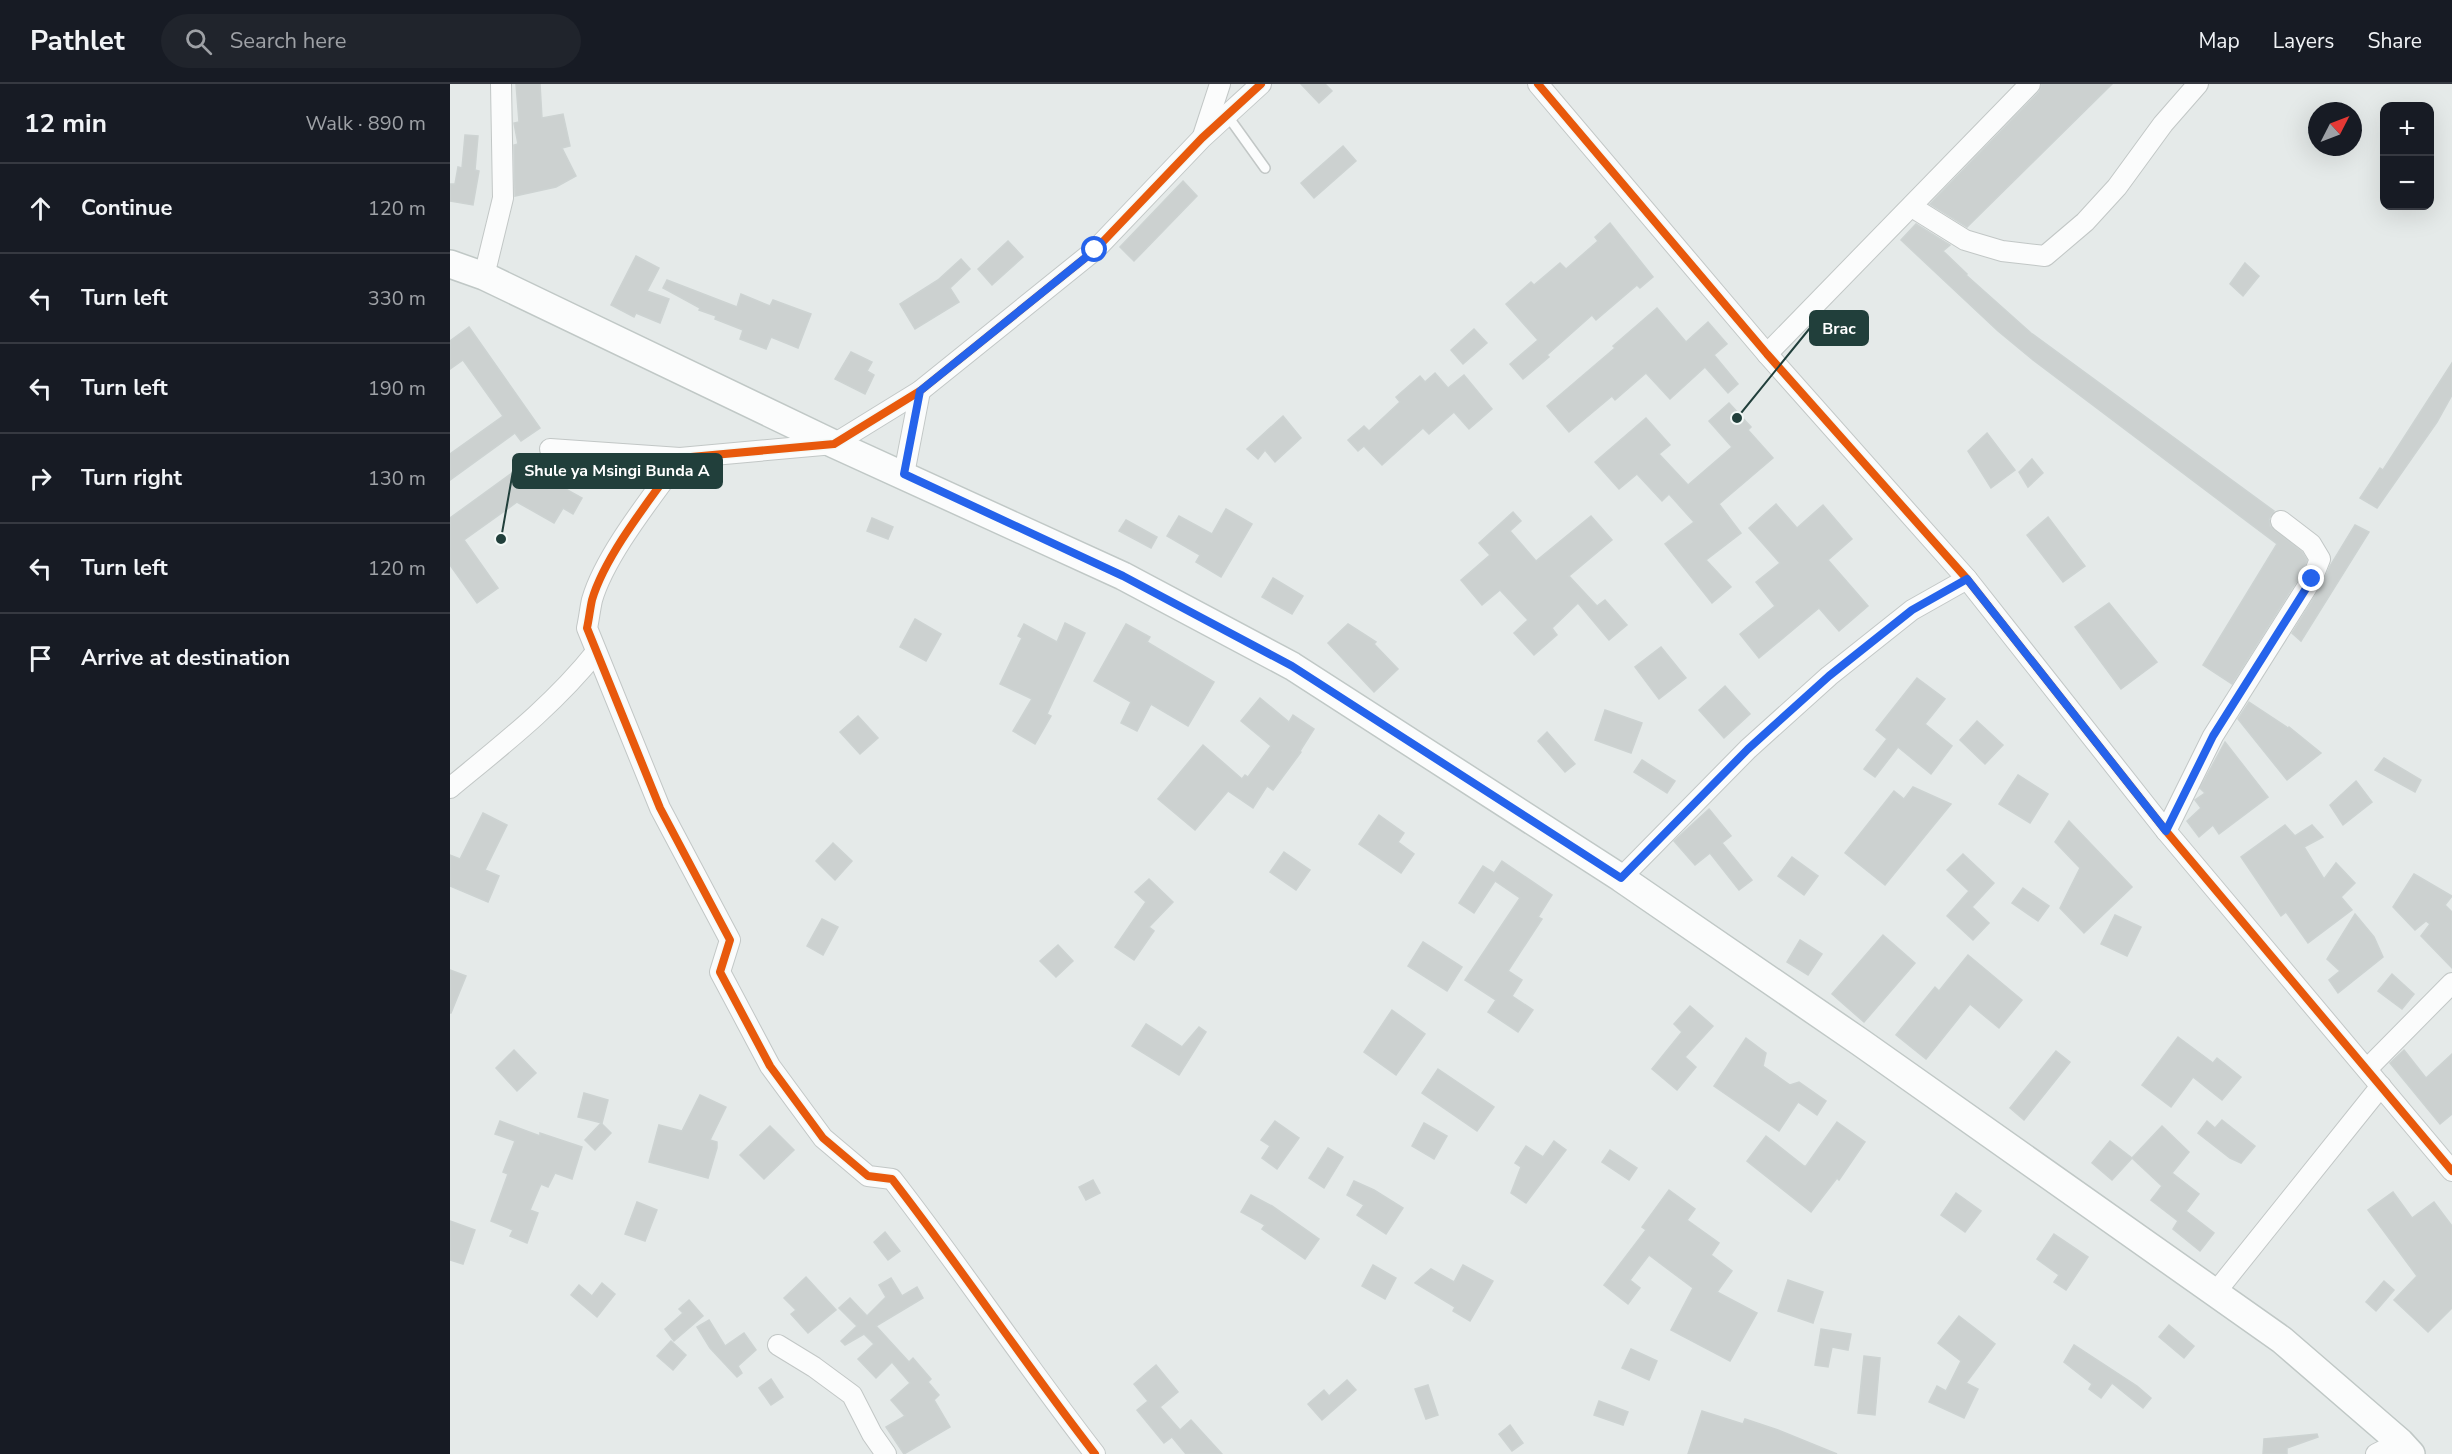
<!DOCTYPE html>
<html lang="en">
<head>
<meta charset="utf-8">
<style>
	:root { --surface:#171b24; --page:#20242c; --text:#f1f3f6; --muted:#9ea1a6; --line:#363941 }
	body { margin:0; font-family:"Nunito Sans",sans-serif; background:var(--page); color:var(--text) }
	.controls { position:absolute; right:18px; top:18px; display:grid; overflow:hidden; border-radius:12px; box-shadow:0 6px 24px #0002 }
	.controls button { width:54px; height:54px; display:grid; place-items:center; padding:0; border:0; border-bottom:2px solid var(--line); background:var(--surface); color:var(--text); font:30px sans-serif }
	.compass { position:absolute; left:1858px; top:18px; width:54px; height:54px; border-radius:50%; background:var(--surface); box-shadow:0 6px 24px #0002; rotate:48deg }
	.stop { position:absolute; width:18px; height:18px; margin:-14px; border:4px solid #2563eb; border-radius:50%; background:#fff }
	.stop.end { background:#2563eb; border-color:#fff; box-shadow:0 2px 6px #0008 }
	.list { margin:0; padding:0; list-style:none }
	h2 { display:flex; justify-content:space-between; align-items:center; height:78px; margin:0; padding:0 24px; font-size:26px }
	h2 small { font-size:20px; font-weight:400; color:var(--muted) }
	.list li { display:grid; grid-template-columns:39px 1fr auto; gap:18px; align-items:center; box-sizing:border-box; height:90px; padding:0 24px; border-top:2px solid var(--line) }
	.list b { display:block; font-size:22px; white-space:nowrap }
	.list em { font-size:20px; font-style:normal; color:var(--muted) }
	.icon { flex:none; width:33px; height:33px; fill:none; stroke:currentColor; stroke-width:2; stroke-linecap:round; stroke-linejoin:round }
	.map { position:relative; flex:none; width:2002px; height:1370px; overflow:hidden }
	header { display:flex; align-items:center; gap:36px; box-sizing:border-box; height:84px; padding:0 30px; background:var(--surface); border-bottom:2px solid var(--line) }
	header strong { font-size:28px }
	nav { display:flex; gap:33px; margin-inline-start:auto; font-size:21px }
	.search { width:420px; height:54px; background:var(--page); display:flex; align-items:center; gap:15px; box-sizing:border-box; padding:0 21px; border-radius:33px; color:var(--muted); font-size:22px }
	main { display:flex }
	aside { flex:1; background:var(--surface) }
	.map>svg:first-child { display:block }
	.building { fill:#ccd1d0; stroke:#cdd3d2; stroke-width:1.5 }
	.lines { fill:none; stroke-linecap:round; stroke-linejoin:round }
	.service-casing { stroke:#c2c7c6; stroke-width:12 }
	.minor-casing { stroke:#c2c7c6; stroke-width:22 }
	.secondary-casing { stroke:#c0c8c6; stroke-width:30 }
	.service { stroke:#fbfcfc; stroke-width:9 }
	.minor { stroke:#fbfcfc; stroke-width:20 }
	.secondary { stroke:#fbfcfc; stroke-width:27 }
	.cycleway-casing { stroke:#f3f9f7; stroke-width:11 }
	.cycleway { stroke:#e8590c; stroke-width:8 }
	.route { stroke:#2563eb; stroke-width:8 }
	.leader { fill:none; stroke:#213f3b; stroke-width:2 }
	.callout-dot { fill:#213f3b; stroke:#f3f9f7; stroke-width:2 }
	.callout { fill:#213f3b; stroke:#213f3b; stroke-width:2 }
	.callout-label { font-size:16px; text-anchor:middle; font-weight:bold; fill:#fff }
</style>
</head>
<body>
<header>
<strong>Pathlet</strong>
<div class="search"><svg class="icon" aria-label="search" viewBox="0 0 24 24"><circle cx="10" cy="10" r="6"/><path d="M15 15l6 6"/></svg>Search here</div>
<nav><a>Map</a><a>Layers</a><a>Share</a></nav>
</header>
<main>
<aside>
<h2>12 min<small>Walk · 890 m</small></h2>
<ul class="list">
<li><svg class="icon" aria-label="ahead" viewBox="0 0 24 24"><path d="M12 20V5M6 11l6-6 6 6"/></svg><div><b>Continue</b></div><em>120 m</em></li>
<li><svg class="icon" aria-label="left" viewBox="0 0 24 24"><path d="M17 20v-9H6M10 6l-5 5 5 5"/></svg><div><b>Turn left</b></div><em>330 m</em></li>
<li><svg class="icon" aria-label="left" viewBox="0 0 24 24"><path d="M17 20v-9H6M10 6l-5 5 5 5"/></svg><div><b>Turn left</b></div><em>190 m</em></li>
<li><svg class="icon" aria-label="right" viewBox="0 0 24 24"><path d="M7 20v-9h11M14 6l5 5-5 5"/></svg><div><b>Turn right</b></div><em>130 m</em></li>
<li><svg class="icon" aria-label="left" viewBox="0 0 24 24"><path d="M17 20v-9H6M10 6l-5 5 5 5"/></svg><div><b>Turn left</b></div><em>120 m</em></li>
<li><svg class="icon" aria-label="arrive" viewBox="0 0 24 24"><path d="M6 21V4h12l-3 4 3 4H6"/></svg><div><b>Arrive at destination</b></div></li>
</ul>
</aside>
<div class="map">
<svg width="2002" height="1370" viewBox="0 0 2002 1370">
	<rect width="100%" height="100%" fill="#e5eae9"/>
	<g class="building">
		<path d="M66,0H90L92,34L113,30L120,62L112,64L126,92L106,103L65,112L64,61L68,60L64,39L69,38Z"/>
		<path d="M851,0H875L882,7L869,19Z"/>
		<path d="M1592,0H1662L1517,143L1480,120L1589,8Z"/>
		<path d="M15,51L28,52L25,86L29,87L23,121L0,117V100H5L8,83L12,84Z"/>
		<path d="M893,62L906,77L864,114L851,99Z"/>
		<path d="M733,97L747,112L684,177L670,163Z"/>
		<path d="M1160,139L1203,193L1190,204L1187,201L1146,236L1142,231L1097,271L1099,273L1073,295L1060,280L1088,256L1056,220L1081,198L1084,201L1110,179L1116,185L1148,157L1145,153Z"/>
		<path d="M1466,140L1500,161L1493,167L1517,190L1516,191L1581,249L1824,427L1819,435L1820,442L1852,468L1857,476L1851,490L1782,600L1753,581L1827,460L1583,276L1548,247L1451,156Z"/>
		<path d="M558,157L573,173L542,201L528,185Z"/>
		<path d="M186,172L209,184L197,207L219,215L210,239L186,229L184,233L161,221Z"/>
		<path d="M511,175L520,185L500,204L509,218L465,245L450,220L488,196Z"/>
		<path d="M1795,179L1809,192L1793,212L1780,200Z"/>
		<path d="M217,196L287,223L291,210L320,222L323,216L361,230L348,264L321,253L316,265L290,255L293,246L265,235L266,232L249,226L250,224L213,204Z"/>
		<path d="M1207,224L1236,258L1258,238L1277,260L1264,271L1288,300L1278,309L1255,283L1220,315L1196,289L1165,316L1162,312L1119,348L1097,322L1165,264L1163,262Z"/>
		<path d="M19,243L90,344L71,357L65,349L0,396V370L53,332L13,276L0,285V257Z"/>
		<path d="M1024,245L1037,259L1013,280L1001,266Z"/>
		<path d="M401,268L422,278L417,287L424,291L415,310L385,295Z"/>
		<path d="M2002,279V311L1987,338L1927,424L1910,414L1930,384L1933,386Z"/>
		<path d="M985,289L998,304L1014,291L1042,325L1019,345L1004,328L979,350L973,344L932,381L914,362L908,367L898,356L914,342L919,347L950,318L946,313L970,292L975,298Z"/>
		<path d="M1279,319L1301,343L1298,346L1323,374L1269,420L1291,449L1256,476L1281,503L1262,519L1215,460L1244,438L1219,410L1212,417L1187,390L1169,405L1145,378L1196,334L1220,361L1209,370L1238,401L1282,363L1259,337Z"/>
		<path d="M833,332L851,354L825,378L815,366L808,375L797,365Z"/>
		<path d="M1537,349L1565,386L1541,404L1518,367Z"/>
		<path d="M1582,375L1593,389L1578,403L1569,388Z"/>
		<path d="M73,381L90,404L96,394L132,414L123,430L113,424L104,439L67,418L14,456L48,504L27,519L0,481V434Z"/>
		<path d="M1326,420L1347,444L1373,421L1402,455L1378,476L1418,522L1389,547L1369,524L1309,574L1290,550L1325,522L1306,498L1330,479L1299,444Z"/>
		<path d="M776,425L802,440L771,493L746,478L750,471L717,452L729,432L762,450Z"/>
		<path d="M1063,428L1071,437L1060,447L1086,477L1141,432L1162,456L1119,492L1147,522L1155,516L1177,541L1159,556L1128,519L1102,544L1107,551L1084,571L1064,549L1078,536L1050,506L1032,521L1011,496L1040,471L1029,459Z"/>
		<path d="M1598,433L1635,482L1613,498L1577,451Z"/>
		<path d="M422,434L443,443L438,455L417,447Z"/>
		<path d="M676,436L707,453L701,464L669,447Z"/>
		<path d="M1905,441L1919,448L1851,557L1842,549L1872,501L1880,482Z"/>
		<path d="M823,494L853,512L842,530L812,513Z"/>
		<path d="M1659,519L1707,578L1671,605L1625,543Z"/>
		<path d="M465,535L491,550L476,577L450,563Z"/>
		<path d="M615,539L635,549L597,630L601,632L585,660L563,647L582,615L550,600L572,554L568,552L574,540L607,558Z"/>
		<path d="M676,540L700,553L697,558L764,598L738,642L701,620L687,647L671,639L681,618L644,597Z"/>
		<path d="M898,540L926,558L924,560L948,585L924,608L878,559Z"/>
		<path d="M1211,563L1236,594L1209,615L1185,583Z"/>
		<path d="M1467,594L1495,615L1475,640L1502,662L1481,690L1448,663L1425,693L1414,685L1437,655L1426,646Z"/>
		<path d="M1275,602L1300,630L1274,654L1249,626Z"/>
		<path d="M810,614L839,638L843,631L864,645L850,667L851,668L823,706L817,702L803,724L778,707L745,746L708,715L753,661L792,695L795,691L798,693L821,662L791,637Z"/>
		<path d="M1799,618L1838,644L1839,643L1871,669L1837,696L1788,635Z"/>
		<path d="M1155,626L1192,639L1181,669L1145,656Z"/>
		<path d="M408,632L428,654L410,670L390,648Z"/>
		<path d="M1527,637L1553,661L1535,680L1510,656Z"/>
		<path d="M1097,648L1125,680L1115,688L1088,657Z"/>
		<path d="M1775,658L1818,713L1769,750L1763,741L1749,753L1737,737L1751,724L1745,716L1755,709L1750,704Z"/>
		<path d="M1934,674L1971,696L1965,708L1925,686Z"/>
		<path d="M1192,676L1225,697L1217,709L1184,688Z"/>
		<path d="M1568,691L1598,710L1580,739L1549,720Z"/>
		<path d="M1906,697L1922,718L1893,741L1880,721Z"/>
		<path d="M1463,703L1501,720L1435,801L1395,769L1444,707L1454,715Z"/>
		<path d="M1259,725L1281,752L1272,759L1302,796L1289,806L1260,769L1245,781L1224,757Z"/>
		<path d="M33,729L57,741L35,786L49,792L38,818L0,802V771L10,775Z"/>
		<path d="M929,731L954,749L948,758L964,770L951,789L909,760Z"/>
		<path d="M1619,737L1682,803L1634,849L1610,824L1630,784L1605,758Z"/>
		<path d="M1835,741L1845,752L1862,741L1873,753L1854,763L1874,795L1886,779L1905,799L1891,813L1902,826L1858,859L1836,828L1831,832L1791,773Z"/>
		<path d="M383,759L402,777L385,796L366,777Z"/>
		<path d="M834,768L860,786L846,806L820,788Z"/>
		<path d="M1513,770L1544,799L1522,823L1539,839L1523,856L1497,832L1519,807L1497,786Z"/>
		<path d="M1342,773L1368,792L1354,811L1328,792Z"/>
		<path d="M1052,777L1102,811L1088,833L1092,835L1058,887L1072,896L1062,912L1083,926L1068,948L1038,928L1046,916L1015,896L1070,814L1045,797L1024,829L1009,819L1033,782L1044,789Z"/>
		<path d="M1964,790L2002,812L1995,821L2002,828V884L1971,852L1980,840L1976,837L1965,846L1943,823Z"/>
		<path d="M699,795L723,818L699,843L704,847L684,876L665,863L696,818L685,808Z"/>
		<path d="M1573,804L1599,822L1588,837L1562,819Z"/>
		<path d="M1905,830L1924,853L1933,873L1888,909L1879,896L1890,887L1877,875Z"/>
		<path d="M1665,831L1691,843L1677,872L1651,860Z"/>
		<path d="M372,835L388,843L373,871L357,862Z"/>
		<path d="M1433,851L1465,879L1414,938L1382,910Z"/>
		<path d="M1350,856L1372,870L1358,891L1337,878Z"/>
		<path d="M973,858L1012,883L997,907L958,882Z"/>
		<path d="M608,861L623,877L606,893L590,877Z"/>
		<path d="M1518,871L1572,916L1549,944L1520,920L1476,975L1446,951L1485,903L1489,907Z"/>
		<path d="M0,886L16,892L1,929H0Z"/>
		<path d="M1942,890L1964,910L1952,925L1928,907Z"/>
		<path d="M1240,922L1263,942L1235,973L1246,983L1227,1006L1202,985L1232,948L1224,940Z"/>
		<path d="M942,926L975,950L946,991L914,968Z"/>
		<path d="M696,940L732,963L749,943L756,948L729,991L682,962Z"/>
		<path d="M1728,953L1763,979L1767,974L1791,993L1772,1016L1743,993L1721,1023L1692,1001Z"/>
		<path d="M1296,954L1316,969L1313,982L1340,1001L1349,998L1376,1017L1367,1031L1348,1018L1329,1047L1264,1002Z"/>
		<path d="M64,966L86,989L67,1007L46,984Z"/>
		<path d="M1954,966L1976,994L2002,970V1030L1990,1040L1940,979Z"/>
		<path d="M1606,967L1620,978L1574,1036L1560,1024Z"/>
		<path d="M988,985L1044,1023L1027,1047L972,1009Z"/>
		<path d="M134,1009L158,1016L152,1039L128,1033Z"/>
		<path d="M250,1011L276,1023L260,1056L267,1058V1064L258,1094L199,1078L209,1041L232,1047Z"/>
		<path d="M1772,1036L1805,1062L1791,1079L1780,1074L1748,1049L1757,1037L1765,1044Z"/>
		<path d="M50,1037L90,1052V1049L132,1063L122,1095L105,1089L98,1103L91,1100L80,1126L88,1129L77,1159L60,1152L63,1146L41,1137L58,1090L53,1088L65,1057L45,1050Z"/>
		<path d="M825,1037L849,1054L827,1085L812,1074L820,1062L811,1056Z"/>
		<path d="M1387,1038L1415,1058L1389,1096L1387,1094L1361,1128L1297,1077L1316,1052L1354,1082H1356Z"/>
		<path d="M151,1039L161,1049L145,1066L135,1056Z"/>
		<path d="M974,1039L997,1052L984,1075L962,1062Z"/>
		<path d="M320,1042L344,1066L314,1095L290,1071Z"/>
		<path d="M1712,1042L1739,1068L1722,1089L1749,1110L1736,1127L1764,1149L1750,1167L1723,1145L1728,1137L1701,1116L1712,1102L1682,1074Z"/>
		<path d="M1104,1057L1116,1066L1076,1119L1061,1109L1071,1083L1065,1079L1076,1062L1093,1073Z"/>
		<path d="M1660,1057L1682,1074L1662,1096L1642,1079Z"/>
		<path d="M878,1064L893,1073L874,1104L859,1094Z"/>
		<path d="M1160,1066L1187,1084L1179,1096L1152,1078Z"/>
		<path d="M643,1096L650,1109L636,1116L629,1103Z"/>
		<path d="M904,1097L924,1106L953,1124L936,1150L907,1131L914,1121L897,1111Z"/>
		<path d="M1219,1106L1245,1125L1237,1136L1269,1159L1261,1171L1282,1187L1267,1208L1307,1229L1280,1277L1221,1246L1243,1204L1199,1171L1180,1196L1190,1204L1178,1220L1154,1201L1196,1146L1192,1143Z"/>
		<path d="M1943,1108L1962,1134L1984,1118L2002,1142V1224L1978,1248L1944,1216L1967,1192L1918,1126Z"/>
		<path d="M1506,1109L1531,1127L1515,1148L1491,1131Z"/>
		<path d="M801,1111L822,1122L869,1155L855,1175L812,1145L815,1141L791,1128Z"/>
		<path d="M187,1118L207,1126L195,1157L175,1150Z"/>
		<path d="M0,1137L25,1146L13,1180L0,1176Z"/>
		<path d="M435,1148L450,1167L438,1176L424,1158Z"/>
		<path d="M1604,1150L1638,1173L1616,1206L1604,1198L1609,1191L1587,1175Z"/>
		<path d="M923,1181L946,1194L935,1215L912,1202Z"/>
		<path d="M1013,1181L1043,1197L1020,1237L1003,1227L1005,1223L965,1199L981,1185L1004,1198Z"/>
		<path d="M356,1193L386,1226L358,1249L341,1230L346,1226L334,1214Z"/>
		<path d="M441,1194L452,1212L467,1203L473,1214L426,1242L459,1278L463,1274L481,1295L478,1298L489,1311L484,1316L500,1343L454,1370L436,1343L455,1332L441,1316L460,1299L442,1278L426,1294L408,1275L424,1260L414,1250L395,1261L391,1257L407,1242L389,1224L400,1214L417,1232L436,1213L429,1201Z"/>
		<path d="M1338,1196L1373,1208L1363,1239L1328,1227Z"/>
		<path d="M1934,1197L1944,1206L1926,1227L1916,1218Z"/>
		<path d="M152,1199L165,1210L147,1233L121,1211L129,1201L142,1212Z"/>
		<path d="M239,1216L253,1232L224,1257L215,1245L233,1229L229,1225Z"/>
		<path d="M1509,1232L1545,1260L1516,1299L1528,1305L1514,1334L1479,1318L1487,1302L1496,1307L1511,1277L1488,1259Z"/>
		<path d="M259,1236L275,1262L294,1249L306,1266L288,1282L292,1289L287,1293L260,1264L247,1243Z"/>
		<path d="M1719,1241L1744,1262L1734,1274L1709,1253Z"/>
		<path d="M1371,1245L1401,1250L1398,1266L1382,1263L1378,1283L1365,1281Z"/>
		<path d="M221,1257L236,1271L223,1286L207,1272Z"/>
		<path d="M1624,1261L1687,1302L1701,1314L1693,1324L1662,1299L1651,1314L1639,1305L1642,1300L1614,1278Z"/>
		<path d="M1181,1265L1207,1277L1199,1296L1172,1284Z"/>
		<path d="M1414,1272L1430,1274L1425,1331L1408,1329Z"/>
		<path d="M706,1281L728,1308L710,1323L730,1346L741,1336L772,1370H736L722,1353L714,1359L687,1326L698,1317L684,1300Z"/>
		<path d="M321,1295L333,1313L321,1321L309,1304Z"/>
		<path d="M897,1296L906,1306L872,1336L858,1320L874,1306L879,1312Z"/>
		<path d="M978,1301L988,1331L976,1335L965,1305Z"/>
		<path d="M1149,1317L1178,1328L1173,1341L1144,1331Z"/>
		<path d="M1252,1327L1293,1340L1295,1335L1328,1346L1387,1370H1238Z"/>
		<path d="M1060,1341L1073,1359L1062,1367L1049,1350Z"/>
		<path d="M1867,1350L1868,1353L1837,1364V1370H1813L1814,1355Z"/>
	</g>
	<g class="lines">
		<defs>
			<path id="service" d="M777,31L815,84"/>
			<g id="minor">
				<path d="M1088,0L1317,270L1517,495L1716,747L2002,1087"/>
				<path d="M753,52L770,0"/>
				<path d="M1462,123L1515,156L1552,167L1595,172L1635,138L1667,103L1713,40L1748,0"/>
				<path d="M34,192L53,114L51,0"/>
				<path d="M1317,270L1580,0"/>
				<path d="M100,365L230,374"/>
				<path d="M454,390L470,307"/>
				<path d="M0,704C52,661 104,621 146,568"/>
				<path d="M1716,747L1763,652L1862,495L1870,475L1861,460L1831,437"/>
				<path d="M1171,794L1298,665L1379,592L1462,526L1517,495"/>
				<path d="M1917,985L2002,899"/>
				<path d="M1765,1209L1931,1002"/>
				<path d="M328,1261L364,1283L402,1311L422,1350L436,1370"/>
				<path d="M645,1370C575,1280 512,1185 442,1095L418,1092L373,1054L320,982L270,888L280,856L210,724L137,544C139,535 140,525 142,516C155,471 202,413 230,374L384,360L470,307L645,166L752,54L811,0"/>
				<path d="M1926,1370L1950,1358"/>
			</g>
			<path id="secondary" d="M0,180L34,192L384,360L673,492L842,582L1171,794L1410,958L1832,1256L1950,1358L1961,1370"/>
		</defs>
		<use href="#service" class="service-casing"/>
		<use href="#minor" class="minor-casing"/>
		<use href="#secondary" class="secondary-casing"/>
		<use href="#service" class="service"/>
		<use href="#minor" class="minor"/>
		<use href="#secondary" class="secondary"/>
		<defs>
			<g id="cycleway">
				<path d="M1088,0L1317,270L1517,495L1716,747L2002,1087"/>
				<path d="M645,1370C575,1280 512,1185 442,1095L418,1092L373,1054L320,982L270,888L280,856L210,724L137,544C139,535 140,525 142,516C155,471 202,413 230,374L384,360L470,307L645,166L752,54L811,0"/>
			</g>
		</defs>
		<use href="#cycleway" class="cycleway-casing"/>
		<use href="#cycleway" class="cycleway"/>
	</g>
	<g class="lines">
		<path class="route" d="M645,166L470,307L454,390L673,492L842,582L1171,794L1298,665L1379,592L1462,526L1517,495L1716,747L1763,652L1862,495"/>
	</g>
	<path class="leader" d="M1287 334L1360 244M51 455L63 387"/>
	<g class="callout-dot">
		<circle cx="1287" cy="334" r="6"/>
		<circle cx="51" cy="455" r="6"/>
	</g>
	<g class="callout">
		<rect x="1360" y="227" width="58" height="34" rx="6"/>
		<rect x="63" y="370" width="209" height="34" rx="6"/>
	</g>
	<g class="callout-label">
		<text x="1389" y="250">Brac</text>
		<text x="167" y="392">Shule ya Msingi Bunda A</text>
	</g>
</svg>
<div class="controls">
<button>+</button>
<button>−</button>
</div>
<svg class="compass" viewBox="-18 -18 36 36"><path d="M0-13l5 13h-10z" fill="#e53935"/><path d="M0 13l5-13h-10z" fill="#9ea1a6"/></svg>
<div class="stop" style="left:645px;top:166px"></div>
<div class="stop end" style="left:1862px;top:495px"></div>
</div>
</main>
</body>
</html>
